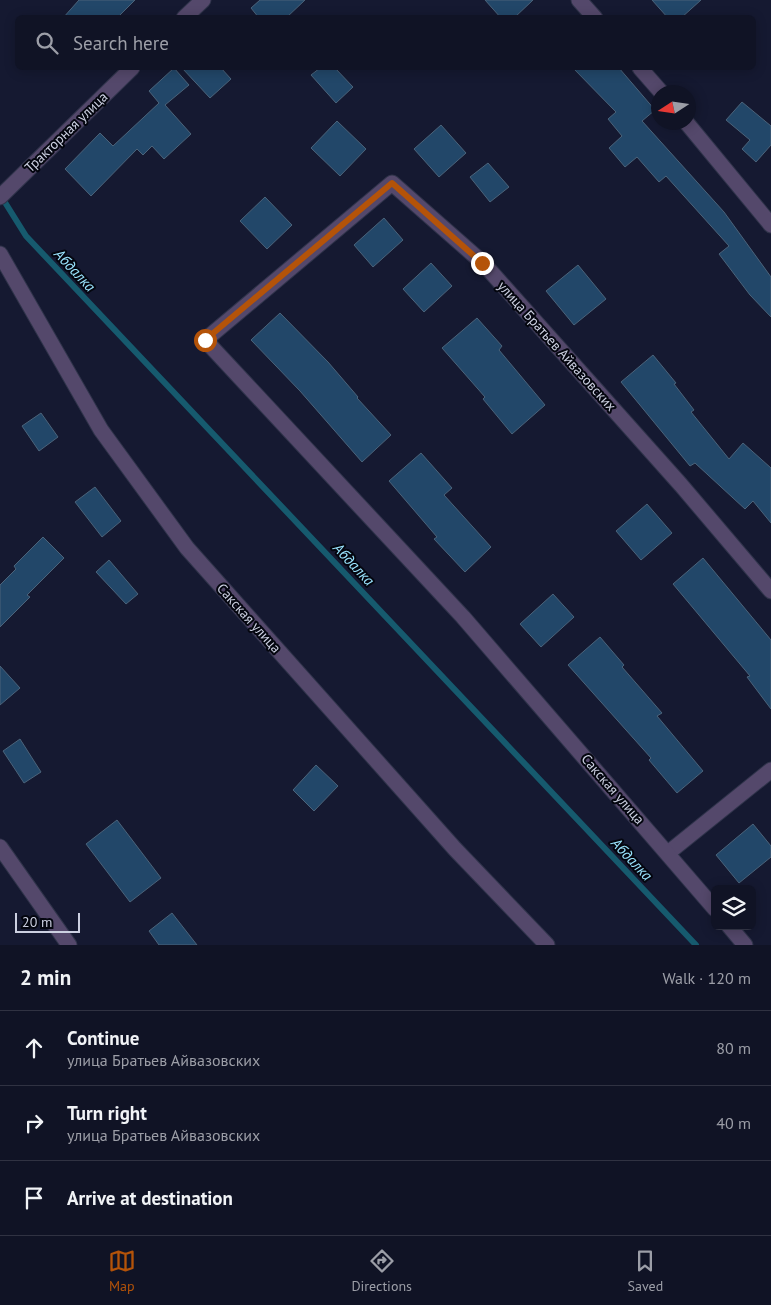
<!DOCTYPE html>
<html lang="en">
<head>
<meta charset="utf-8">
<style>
	:root { --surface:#101325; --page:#191c2d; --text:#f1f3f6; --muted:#9c9ea7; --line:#303242; --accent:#b45309 }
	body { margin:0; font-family:"PT Sans",sans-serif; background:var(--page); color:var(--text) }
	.controls { position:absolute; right:15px; bottom:15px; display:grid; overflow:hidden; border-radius:8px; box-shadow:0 2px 12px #0003 }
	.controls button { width:45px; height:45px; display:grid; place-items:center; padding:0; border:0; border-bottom:1px solid var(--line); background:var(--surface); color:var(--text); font:25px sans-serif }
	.compass { position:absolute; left:651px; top:85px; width:45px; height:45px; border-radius:50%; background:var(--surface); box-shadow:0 2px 12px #0003; rotate:258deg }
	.scale { position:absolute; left:15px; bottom:12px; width:65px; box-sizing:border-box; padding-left:5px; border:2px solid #ccd0e1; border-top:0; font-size:14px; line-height:18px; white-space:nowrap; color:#ccd0e1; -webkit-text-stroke:4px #04060f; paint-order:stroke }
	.stop { position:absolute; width:15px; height:15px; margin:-11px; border:4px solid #b45309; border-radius:50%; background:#fff }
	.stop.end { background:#b45309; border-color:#fff; box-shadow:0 1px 5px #0008 }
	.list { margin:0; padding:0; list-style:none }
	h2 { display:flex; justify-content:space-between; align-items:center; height:65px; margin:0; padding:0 20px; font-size:21px }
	h2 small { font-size:16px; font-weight:400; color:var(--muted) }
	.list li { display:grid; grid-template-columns:32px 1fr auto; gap:15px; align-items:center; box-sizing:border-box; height:75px; padding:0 20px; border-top:1px solid var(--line) }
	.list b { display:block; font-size:19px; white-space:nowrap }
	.list p { margin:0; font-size:16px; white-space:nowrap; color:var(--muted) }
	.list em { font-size:16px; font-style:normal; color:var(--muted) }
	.icon { flex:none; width:28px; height:28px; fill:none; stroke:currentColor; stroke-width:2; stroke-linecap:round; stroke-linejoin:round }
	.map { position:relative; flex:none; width:771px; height:945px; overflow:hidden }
	.search { position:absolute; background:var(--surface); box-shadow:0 2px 12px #0003; left:15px; right:15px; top:15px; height:55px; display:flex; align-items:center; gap:12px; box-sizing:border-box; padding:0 18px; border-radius:8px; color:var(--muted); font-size:19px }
	.sheet { height:290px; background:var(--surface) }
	nav { display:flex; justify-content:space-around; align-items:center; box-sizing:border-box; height:70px; border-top:1px solid var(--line); background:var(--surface); font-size:14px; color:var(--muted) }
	nav a { display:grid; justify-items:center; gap:2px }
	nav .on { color:var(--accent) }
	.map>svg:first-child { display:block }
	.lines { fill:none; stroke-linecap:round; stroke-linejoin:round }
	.stream { stroke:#165a6e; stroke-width:6 }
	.building { fill:#224769; stroke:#4b637a }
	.minor-casing { stroke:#2f334a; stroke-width:17 }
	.minor { stroke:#54486b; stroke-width:15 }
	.route { stroke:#b45309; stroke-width:6 }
	.labels { text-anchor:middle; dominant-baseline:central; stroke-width:4; stroke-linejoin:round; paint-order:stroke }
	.street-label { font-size:14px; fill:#ccd0e1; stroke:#04060f }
	.water-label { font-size:15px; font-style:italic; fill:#9ae4fe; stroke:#04060f }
</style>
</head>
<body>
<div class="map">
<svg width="771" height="945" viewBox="0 0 771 945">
	<rect width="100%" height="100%" fill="#151931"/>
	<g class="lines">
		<path class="stream" d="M1,196L26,236L696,945"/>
	</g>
	<g class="building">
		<path d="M79,0H135L117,18H63Z"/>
		<path d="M260,0H305L286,18H259L251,8Z"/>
		<path d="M485,0H533L514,18H501Z"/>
		<path d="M652,0H701L681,18H668Z"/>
		<path d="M174,68L189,85L165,105L191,134L164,159L152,146L143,155L137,149L91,196L65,169L100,133L113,146L159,103L149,91Z"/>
		<path d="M182,68H221L231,79L210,98Z"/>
		<path d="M320,68H335L353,87L336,103L311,75Z"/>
		<path d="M573,68H619L655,110L642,121L724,212L771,277V317L750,295L719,254L729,246L666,176L659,182L637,157L625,167L609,148L622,136L608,119L616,112Z"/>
		<path d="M742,102L771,126V145L756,162L742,149L750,140L726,120Z"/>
		<path d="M337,121L366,149L340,176L311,148Z"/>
		<path d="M441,125L466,153L439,177L414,149Z"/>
		<path d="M488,163L509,187L490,202L470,177Z"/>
		<path d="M265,197L292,225L267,249L240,221Z"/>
		<path d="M384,218L403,240L373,267L354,245Z"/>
		<path d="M431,263L452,286L424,312L403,289Z"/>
		<path d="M578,265L606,299L574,325L546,291Z"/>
		<path d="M280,313L328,362L358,397L357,398L391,435L362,462L300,391L251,340Z"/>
		<path d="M477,318L502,346L499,350L545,405L512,434L483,399L485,397L442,348Z"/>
		<path d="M653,355L676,383L674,384L694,410L691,412L729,459L743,443L771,468V523L753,501L745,509L695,463L690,466L621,382Z"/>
		<path d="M41,413L58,437L39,451L22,426Z"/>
		<path d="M421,453L452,488L444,495L491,547L465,572L434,539L437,537L389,481Z"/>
		<path d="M95,487L121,521L102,537L75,502Z"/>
		<path d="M647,504L672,533L641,560L616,531Z"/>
		<path d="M43,537L64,558L27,595L30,597L0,627V585L16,569L14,566Z"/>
		<path d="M703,558L771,640V709L747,677L750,676L673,584Z"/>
		<path d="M109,560L138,594L126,604L96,572Z"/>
		<path d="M553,594L574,617L541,647L520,624Z"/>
		<path d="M600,637L624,665L622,667L662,713L657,716L703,771L677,793L649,760L651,758L568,665Z"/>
		<path d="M0,666L20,688L0,705Z"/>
		<path d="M20,739L41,772L24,783L3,751Z"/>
		<path d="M316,765L338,786L314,811L293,790Z"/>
		<path d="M117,820L161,878L130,902L86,844Z"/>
		<path d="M753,824L771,846V857L739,883L716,855Z"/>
		<path d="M172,913L197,945H159L149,931Z"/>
	</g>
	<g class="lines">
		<defs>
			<g id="minor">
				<path d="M579,0L595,18"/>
				<path d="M184,18L203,0"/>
				<path d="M640,68L661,92"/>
				<path d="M686,122L771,225"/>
				<path d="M0,197L132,68"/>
				<path d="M0,254L101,430L187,548L455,849L547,945"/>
				<path d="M0,847L69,945"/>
				<path d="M668,853L771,770"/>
				<path d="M715,909L463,617L205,340L392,183L483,263L681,485L771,591"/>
				<path d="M729,926L745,945"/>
			</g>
		</defs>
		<use href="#minor" class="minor-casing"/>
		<use href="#minor" class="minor"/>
	</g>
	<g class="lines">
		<path class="route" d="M205,340L392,183L482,263"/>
	</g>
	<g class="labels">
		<g class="street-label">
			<text transform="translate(66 132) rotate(-44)">Тракторная улица</text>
			<text transform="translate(557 346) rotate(48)">улица Братьев Айвазовских</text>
			<text transform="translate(249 618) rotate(48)">Сакская улица</text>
			<text transform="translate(613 789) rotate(49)">Сакская улица</text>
		</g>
		<g class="water-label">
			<text transform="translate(75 270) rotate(47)">Абдалка</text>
			<text transform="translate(354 564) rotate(47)">Абдалка</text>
			<text transform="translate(632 859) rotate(47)">Абдалка</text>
		</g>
	</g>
</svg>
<div class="controls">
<button><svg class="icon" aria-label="layers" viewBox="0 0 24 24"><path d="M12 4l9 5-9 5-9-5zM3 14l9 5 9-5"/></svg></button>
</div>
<svg class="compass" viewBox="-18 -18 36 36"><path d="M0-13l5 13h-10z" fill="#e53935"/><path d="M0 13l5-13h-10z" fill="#9c9ea7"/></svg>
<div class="scale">20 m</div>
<div class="stop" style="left:205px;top:340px"></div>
<div class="stop end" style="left:482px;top:263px"></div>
<div class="search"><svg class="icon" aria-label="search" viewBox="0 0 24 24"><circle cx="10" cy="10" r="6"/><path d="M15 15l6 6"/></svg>Search here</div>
</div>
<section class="sheet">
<h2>2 min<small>Walk · 120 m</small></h2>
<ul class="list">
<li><svg class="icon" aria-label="ahead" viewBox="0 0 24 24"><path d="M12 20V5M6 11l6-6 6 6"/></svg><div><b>Continue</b><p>улица Братьев Айвазовских</p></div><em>80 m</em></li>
<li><svg class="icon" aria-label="right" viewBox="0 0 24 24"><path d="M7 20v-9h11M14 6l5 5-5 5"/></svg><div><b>Turn right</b><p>улица Братьев Айвазовских</p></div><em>40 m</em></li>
<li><svg class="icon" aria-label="arrive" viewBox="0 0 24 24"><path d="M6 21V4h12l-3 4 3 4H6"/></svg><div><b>Arrive at destination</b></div></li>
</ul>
</section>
<nav>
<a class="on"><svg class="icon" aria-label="map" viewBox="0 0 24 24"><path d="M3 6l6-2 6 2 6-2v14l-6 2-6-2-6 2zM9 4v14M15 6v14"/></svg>Map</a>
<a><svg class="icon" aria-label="directions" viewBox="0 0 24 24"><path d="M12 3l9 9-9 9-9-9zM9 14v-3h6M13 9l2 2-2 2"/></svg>Directions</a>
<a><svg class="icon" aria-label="saved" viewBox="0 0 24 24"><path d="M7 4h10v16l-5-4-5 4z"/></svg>Saved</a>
</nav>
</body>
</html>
